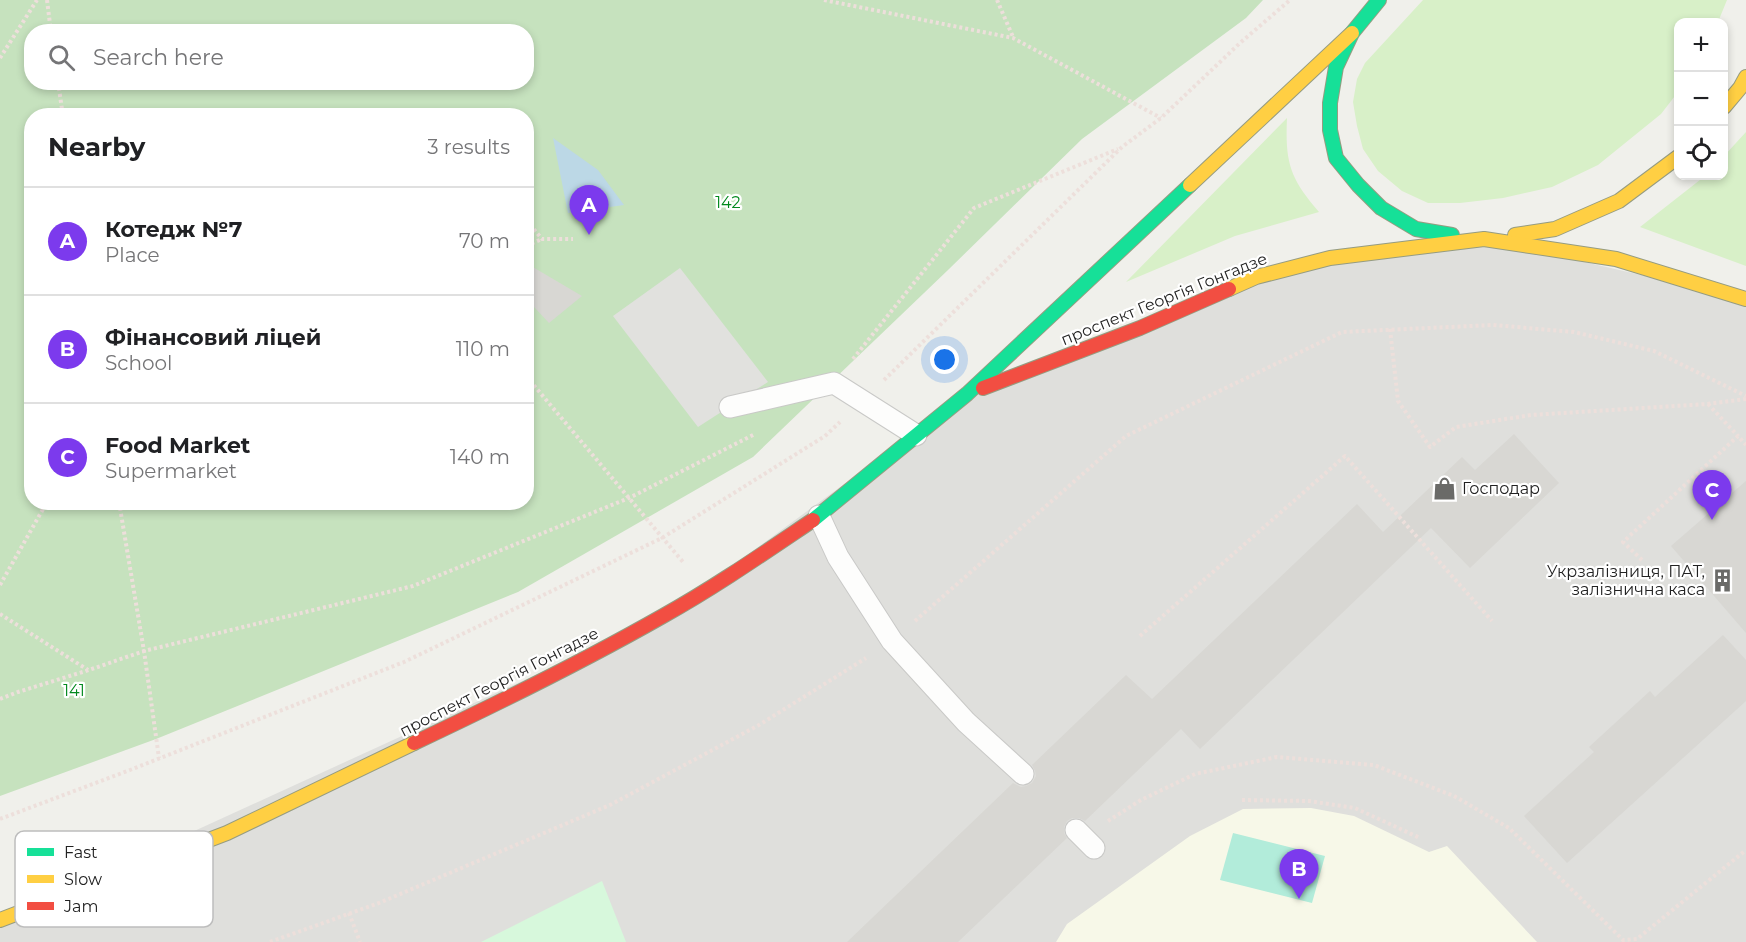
<!DOCTYPE html>
<html lang="en">
<head>
<meta charset="utf-8">
<style>
	:root { --surface:#fff; --page:#f6f6f6; --text:#202124; --muted:#757577; --line:#e0e0e0; --accent:#7c3aed }
	body { margin:0; font-family:Montserrat,sans-serif; background:var(--page); color:var(--text) }
	.controls { position:absolute; right:18px; top:18px; display:grid; overflow:hidden; border-radius:12px; box-shadow:0 3px 9px #0003 }
	.controls button { width:54px; height:54px; display:grid; place-items:center; padding:0; border:0; border-bottom:2px solid var(--line); background:var(--surface); color:var(--text); font:30px sans-serif }
	.you { position:absolute; left:945px; top:360px; width:21px; height:21px; margin:-15px; border:4px solid #fff; border-radius:50%; background:#1a73e8; box-shadow:0 0 0 9px #1a73e833 }
	.badge { display:grid; place-items:center; width:39px; height:39px; border-radius:50%; background:var(--accent); color:#fff; font-size:20px; font-weight:700 }
	.pin { position:absolute; translate:-50% -50px; filter:drop-shadow(0 2px 3px #0008) }
	.pin::after { content:''; position:absolute; top:32px; width:21px; height:18px; background:inherit; clip-path:polygon(0 0,100% 0,50% 100%) }
	.list { margin:0; padding:0; list-style:none }
	h2 { display:flex; justify-content:space-between; align-items:center; height:78px; margin:0; padding:0 24px; font-size:26px }
	h2 small { font-size:20px; font-weight:400; color:var(--muted) }
	.list li { display:grid; grid-template-columns:39px 1fr auto; gap:18px; align-items:center; box-sizing:border-box; height:108px; padding:0 24px; border-top:2px solid var(--line) }
	.list b { display:block; font-size:22px; white-space:nowrap }
	.list p { margin:0; font-size:20px; white-space:nowrap; color:var(--muted) }
	.list em { font-size:20px; font-style:normal; color:var(--muted) }
	.icon { flex:none; width:33px; height:33px; fill:none; stroke:currentColor; stroke-width:2; stroke-linecap:round; stroke-linejoin:round }
	.map { position:relative; flex:none; width:1746px; height:942px; overflow:hidden }
	.search { position:absolute; background:var(--surface); box-shadow:0 3px 9px #0003; left:24px; top:24px; width:510px; height:66px; display:flex; align-items:center; gap:15px; box-sizing:border-box; padding:0 21px; border-radius:24px; color:var(--muted); font-size:22px }
	.panel { position:absolute; background:var(--surface); box-shadow:0 3px 9px #0003; left:24px; top:108px; width:510px; height:402px; border-radius:24px }
	.map>svg:first-child { display:block }
	.residential { fill:#dfdfdc }
	.education { fill:#f7f8e8 }
	.grass { fill:#d8f0c8 }
	.forest { fill:#c6e2be; fill-rule:evenodd }
	.park { fill:#d7f8dc }
	.pitch { fill:#b2ecda }
	.parking { fill:#e1e1de }
	.water { fill:#bcd8e6 }
	.building { fill:#d8d7d3 }
	.lines { fill:none; stroke-linecap:round; stroke-linejoin:round }
	.lane-casing { stroke:#c9c9c7; stroke-width:23 }
	.fast-casing { stroke:#969c81; stroke-width:16 }
	.slow-casing { stroke:#969c81; stroke-width:16 }
	.jam-casing { stroke:#969c81; stroke-width:16 }
	.path { stroke:#eddfdb; stroke-width:4; stroke-dasharray:3 3; stroke-linecap:butt }
	.lane { stroke:#fdfdfc; stroke-width:21 }
	.fast { stroke:#16e098; stroke-width:14 }
	.slow { stroke:#ffcf43; stroke-width:14 }
	.jam { stroke:#f24e42; stroke-width:14 }
	.labels { text-anchor:middle; dominant-baseline:central; stroke-width:4.5; stroke-linejoin:round; paint-order:stroke }
	.park-label { font-size:16px; fill:#02891e; stroke:#fff }
	.street-label { font-size:16px; fill:#222; stroke:#fff }
	.poi-label { font-size:16px; fill:#222; stroke:#fff; text-anchor:start }
	.key { fill:#fff; stroke:#bdbdbd; stroke-width:1.5 }
	.key-label { font-size:16px; fill:#222 }
</style>
</head>
<body>
<div class="map">
<svg width="1746" height="942" viewBox="0 0 1746 942">
	<rect width="100%" height="100%" fill="#f0f0eb"/>
	<path class="residential" d="M1484,239L1746,299V942H0V920L664,616L967,394L1256,277Z"/>
	<path class="education" d="M1311,808L1354,816L1429,852L1447,846L1537,942H1056L1067,924L1190,836L1243,809Z"/>
	<g class="grass">
		<path d="M1423,0H1727L1718,22H1678V92L1661,114L1598,165L1552,187L1503,198L1460,203H1428L1402,191L1378,171L1363,149L1357,126L1353,102L1357,79L1365,63Z"/>
		<path d="M1287,118C1285,163 1290,178 1319,212L1235,236L1126,282Z"/>
		<path d="M1746,132V266L1640,227L1705,176H1724V156Z"/>
	</g>
	<path class="forest" d="M0,0H1263L1246,18L1082,139L948,270L753,457L518,592L156,739L0,796ZM32,32H526V82H32ZM32,116H526V502H32Z"/>
	<path class="park" d="M602,881L626,942H481Z"/>
	<path class="pitch" d="M1233,833L1325,856L1312,903L1220,880Z"/>
	<path class="parking" d="M680,268L768,382L698,427L613,316Z"/>
	<path class="water" d="M553,138L598,170L624,205L568,213Z"/>
	<g class="building">
		<path d="M526,263L582,296L549,323L534,307L526,301Z"/>
		<path d="M1514,434L1559,483L1470,568L1431,528L1200,749L1181,729L1085,821L1079,818H1072L1067,821L1064,827V833L1067,838L958,942H847L1013,783L1021,787L1026,786L1032,783L1036,776L1035,771L1032,765L1126,675L1152,699L1357,504L1383,532L1462,457L1475,470Z"/>
		<path d="M1746,481V633L1671,546Z"/>
		<path d="M1723,635L1746,660V701L1567,863L1524,816L1594,752L1589,747L1650,691L1655,697Z"/>
	</g>
	<g class="lines">
		<defs>
			<g id="lane">
				<path d="M730,407L834,383L916,435"/>
				<path d="M819,516L838,557L892,641L966,722L1023,774"/>
				<path d="M1076,830L1094,848"/>
			</g>
			<g id="fast">
				<path d="M1379,0L1352,33L1336,67L1330,103V130L1336,158L1358,185L1381,208L1416,229L1452,235"/>
				<path d="M813,520L967,394L1190,185"/>
			</g>
			<g id="slow">
				<path d="M1724,107L1740,88L1746,77"/>
				<path d="M1190,185L1352,33"/>
				<path d="M1515,235L1555,229L1619,201L1678,157"/>
				<path d="M1229,289L1256,277L1330,258L1484,239L1616,259L1746,299"/>
				<path d="M0,920L227,833L414,743"/>
			</g>
			<g id="jam">
				<path d="M983,388L1140,328L1229,289"/>
				<path d="M414,743C499,703 582,662 663,616C715,587 764,553 813,520"/>
			</g>
		</defs>
		<use href="#lane" class="lane-casing"/>
		<use href="#fast" class="fast-casing"/>
		<use href="#slow" class="slow-casing"/>
		<use href="#jam" class="jam-casing"/>
		<g class="path">
			<path d="M47,0L51,32"/>
			<path d="M824,0L1013,38L1161,118"/>
			<path d="M997,0L1013,37"/>
			<path d="M0,58L37,0"/>
			<path d="M58,82L63,116"/>
			<path d="M526,220L542,239H573"/>
			<path d="M526,246L542,239"/>
			<path d="M1390,329L1398,401L1430,447L1456,427L1531,415L1707,404L1746,399"/>
			<path d="M853,359L974,208L1118,149"/>
			<path d="M526,376L683,562"/>
			<path d="M884,380L1122,147L1161,118L1240,43L1290,0"/>
			<path d="M1708,404L1738,436"/>
			<path d="M119,502L144,651L159,758"/>
			<path d="M1642,560L1623,542L1738,436L1746,445"/>
			<path d="M0,585L47,502"/>
			<path d="M0,614L88,670"/>
			<path d="M915,621L1126,436L1342,332L1493,325L1574,332L1654,351L1746,396"/>
			<path d="M1140,636L1345,456L1492,621"/>
			<path d="M0,699L18,692L89,670L144,651L413,586L629,498L755,434"/>
			<path d="M1242,800L1309,801L1355,808L1420,838"/>
			<path d="M0,819L130,770L404,662L662,538L825,436L840,422"/>
			<path d="M1108,821L1141,800L1195,774L1277,757L1374,765L1454,796L1509,828L1623,940L1637,939L1746,850"/>
			<path d="M349,913L360,942"/>
			<path d="M270,942L379,903L610,805L759,725L866,658"/>
		</g>
		<use href="#lane" class="lane"/>
		<use href="#fast" class="fast"/>
		<use href="#slow" class="slow"/>
		<use href="#jam" class="jam"/>
	</g>
	<defs>
		<symbol id="shop-bare" viewBox="-9 -9 18 18"><path d="M-5-2.5h2.3a2.7 3.5 0 0 1 5.4 0H5L5.5 6h-11ZM-1.5-2.5h3a1.5 2.3 0 0 0-3 0Z" fill="#6a6a68" stroke="#fff" stroke-width="2.5" paint-order="stroke"/></symbol>
		<symbol id="building-bare" viewBox="-9 -9 18 18"><path d="M-4-6H4V6H1V3H-1V6H-4ZM-2.5-4.3h1.7v1.8h-1.7ZM.8-4.3h1.7v1.8H.8ZM-2.5-1h1.7V.8h-1.7ZM.8-1h1.7V.8H.8Z" fill="#6a6a68" stroke="#fff" stroke-width="2.5" paint-order="stroke"/></symbol>
	</defs>
	<g fill-rule="evenodd">
		<use href="#shop-bare" x="1428" y="472" width="33" height="33"/>
		<use href="#building-bare" x="1706" y="564" width="33" height="33"/>
	</g>
	<g class="labels">
		<g class="park-label">
			<text x="728" y="202">142</text>
			<text x="74" y="690">141</text>
		</g>
		<g class="street-label">
			<text transform="translate(1164 299) rotate(-22)">проспект Георгія Гонгадзе</text>
			<text transform="translate(499 682) rotate(-27)">проспект Георгія Гонгадзе</text>
		</g>
		<g class="poi-label">
			<text x="1462" y="488">Господар</text>
			<text x="1705" y="571" text-anchor="end">Укрзалізниця, ПАТ,<tspan x="1705" dy="18">залізнична каса</tspan></text>
		</g>
	</g>
	<rect x="15" y="831" width="198" height="96" rx="9" class="key"/>
	<rect x="27" y="848" width="27" height="8" fill="#16e098"/>
	<rect x="27" y="875" width="27" height="8" fill="#ffcf43"/>
	<rect x="27" y="902" width="27" height="8" fill="#f24e42"/>
	<g class="key-label">
		<text x="64" y="858">Fast</text>
		<text x="64" y="885">Slow</text>
		<text x="64" y="912">Jam</text>
	</g>
</svg>
<div class="controls">
<button>+</button>
<button>−</button>
<button><svg class="icon" aria-label="locate" viewBox="0 0 24 24"><circle cx="12" cy="12" r="6"/><path d="M12 2v4M12 18v4M2 12h4M18 12h4"/></svg></button>
</div>
<div class="you"></div>
<div class="pin badge" style="left:589px;top:235px">A</div>
<div class="pin badge" style="left:1299px;top:899px">B</div>
<div class="pin badge" style="left:1712px;top:520px">C</div>
<div class="search"><svg class="icon" aria-label="search" viewBox="0 0 24 24"><circle cx="10" cy="10" r="6"/><path d="M15 15l6 6"/></svg>Search here</div>
<section class="panel">
<h2>Nearby<small>3 results</small></h2>
<ul class="list">
<li><span class="badge">A</span><div><b>Котедж №7</b><p>Place</p></div><em>70 m</em></li>
<li><span class="badge">B</span><div><b>Фінансовий ліцей</b><p>School</p></div><em>110 m</em></li>
<li><span class="badge">C</span><div><b>Food Market</b><p>Supermarket</p></div><em>140 m</em></li>
</ul>
</section>
</div>
</body>
</html>
